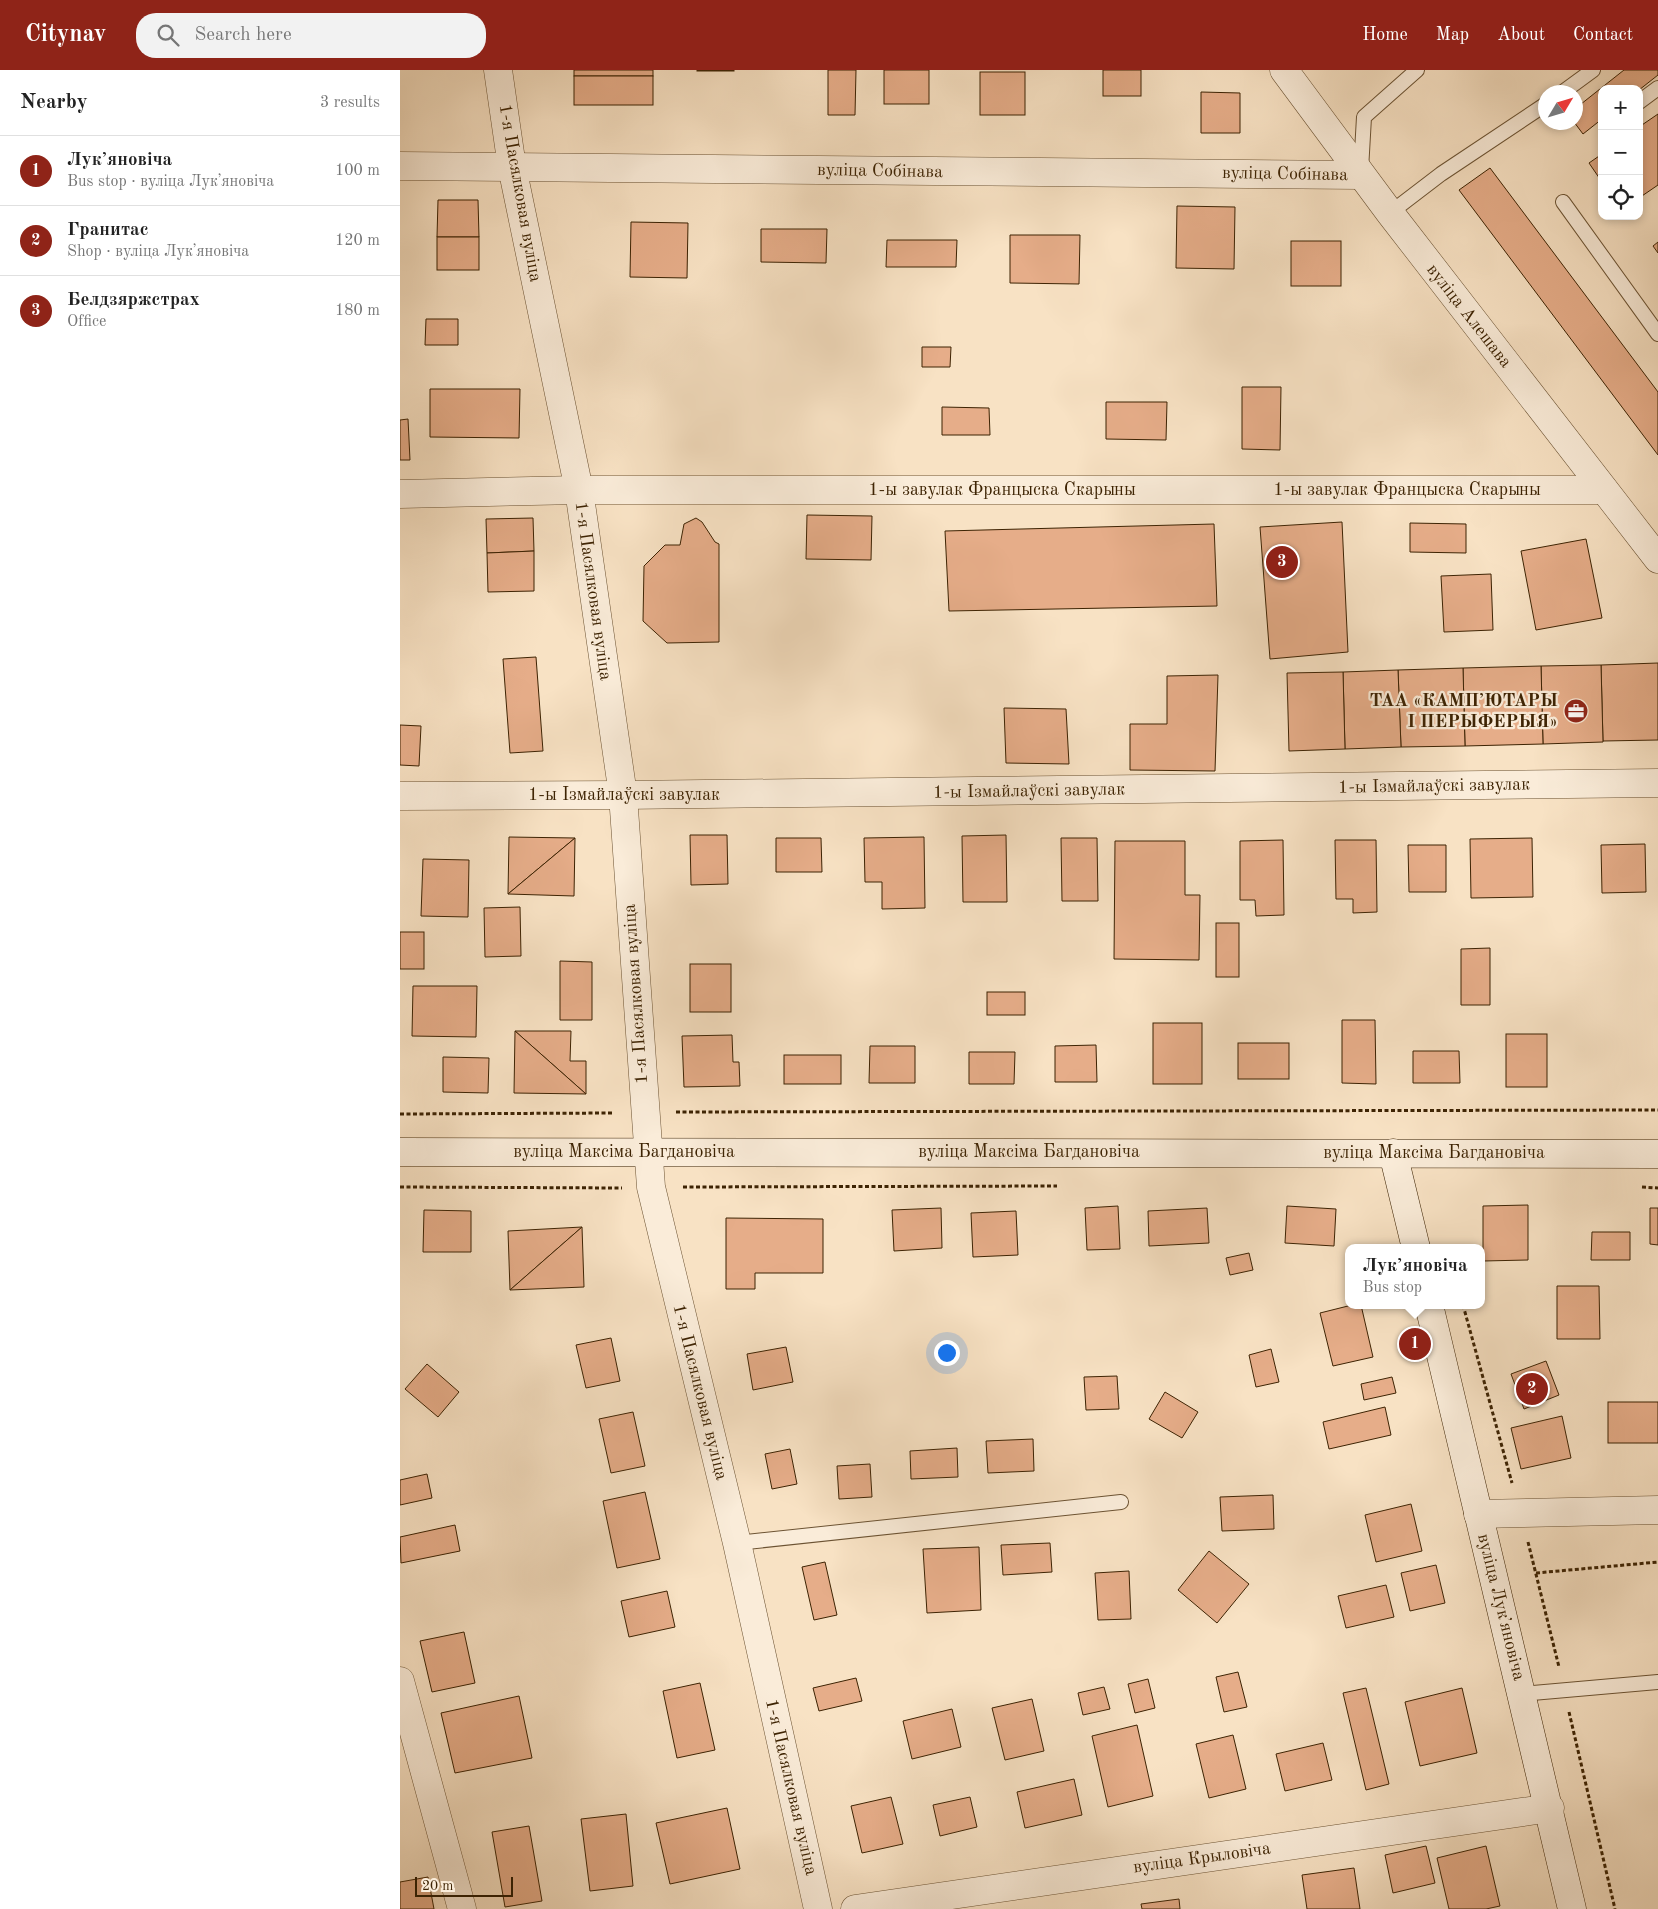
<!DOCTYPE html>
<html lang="en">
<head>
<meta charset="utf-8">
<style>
	:root { --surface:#fff; --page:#f2f2f2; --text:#222; --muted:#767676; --line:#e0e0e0; --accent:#8f2418 }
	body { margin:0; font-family:"Old Standard TT",serif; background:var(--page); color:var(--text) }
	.controls { position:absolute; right:15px; top:15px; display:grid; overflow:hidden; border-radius:10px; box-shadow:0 2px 8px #0003 }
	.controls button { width:45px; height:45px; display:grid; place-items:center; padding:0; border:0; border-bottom:1px solid var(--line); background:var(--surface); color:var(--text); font:25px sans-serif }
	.compass { position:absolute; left:1138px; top:15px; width:45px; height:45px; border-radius:50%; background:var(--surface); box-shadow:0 2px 8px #0003; rotate:52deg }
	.scale { position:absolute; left:15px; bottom:12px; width:98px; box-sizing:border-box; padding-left:5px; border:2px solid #3d2303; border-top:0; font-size:14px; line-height:18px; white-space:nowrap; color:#3d2303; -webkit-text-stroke:4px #faecd9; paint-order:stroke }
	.you { position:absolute; left:546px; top:1282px; width:18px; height:18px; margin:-12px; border:4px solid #fff; border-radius:50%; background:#1a73e8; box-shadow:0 0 0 8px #1a73e833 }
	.badge { display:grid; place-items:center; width:32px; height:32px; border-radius:50%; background:var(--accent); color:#fff; font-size:16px; font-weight:700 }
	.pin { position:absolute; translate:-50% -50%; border:2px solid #fff; box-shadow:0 1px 5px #0006 }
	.popup { position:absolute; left:945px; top:1174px; width:140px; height:65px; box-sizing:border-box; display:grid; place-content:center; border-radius:10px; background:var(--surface); filter:drop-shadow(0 1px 4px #0005); font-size:16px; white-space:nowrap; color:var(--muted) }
	.popup b { font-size:19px; color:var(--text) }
	.popup::after { content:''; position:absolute; left:50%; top:100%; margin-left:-10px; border:10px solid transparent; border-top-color:var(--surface) }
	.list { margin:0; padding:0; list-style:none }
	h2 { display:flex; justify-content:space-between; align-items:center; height:65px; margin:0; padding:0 20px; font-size:21px }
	h2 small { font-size:16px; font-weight:400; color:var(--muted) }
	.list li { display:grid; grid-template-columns:32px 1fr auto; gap:15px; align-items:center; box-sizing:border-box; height:70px; padding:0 20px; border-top:1px solid var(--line) }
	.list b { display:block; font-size:19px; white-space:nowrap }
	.list p { margin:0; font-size:16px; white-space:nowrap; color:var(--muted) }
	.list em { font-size:16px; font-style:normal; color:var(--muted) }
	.icon { flex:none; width:28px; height:28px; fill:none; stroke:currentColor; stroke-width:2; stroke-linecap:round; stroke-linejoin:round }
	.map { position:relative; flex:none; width:1258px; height:1839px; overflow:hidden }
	header { display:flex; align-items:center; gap:30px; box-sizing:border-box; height:70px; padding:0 25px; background:var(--accent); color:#fff }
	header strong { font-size:24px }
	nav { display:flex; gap:28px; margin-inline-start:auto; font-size:18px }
	.search { width:350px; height:45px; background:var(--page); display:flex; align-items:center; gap:12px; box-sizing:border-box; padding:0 18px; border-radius:20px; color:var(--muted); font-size:19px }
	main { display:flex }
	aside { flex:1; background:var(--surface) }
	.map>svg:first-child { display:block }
	.building { fill:#e6ad89; stroke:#3d2303 }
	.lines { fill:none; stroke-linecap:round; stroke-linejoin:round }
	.lane-casing { stroke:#6c5333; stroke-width:16 }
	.street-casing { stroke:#6c5333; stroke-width:29 }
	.secondary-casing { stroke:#3d2303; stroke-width:29 }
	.path { stroke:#3d2303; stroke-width:3; stroke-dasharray:4 2.5; stroke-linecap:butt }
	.lane { stroke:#faecd9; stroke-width:14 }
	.street { stroke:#faecd9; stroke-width:28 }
	.secondary { stroke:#faecd9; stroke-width:28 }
	.labels { text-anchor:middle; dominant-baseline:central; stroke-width:4.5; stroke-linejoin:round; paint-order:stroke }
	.street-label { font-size:18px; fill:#3d2303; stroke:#faecd9 }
	.poi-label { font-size:18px; font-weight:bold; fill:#3d2303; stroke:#faecd9; text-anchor:end }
</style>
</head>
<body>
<header>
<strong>Citynav</strong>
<div class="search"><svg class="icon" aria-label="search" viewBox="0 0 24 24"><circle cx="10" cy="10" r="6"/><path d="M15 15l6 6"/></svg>Search here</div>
<nav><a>Home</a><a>Map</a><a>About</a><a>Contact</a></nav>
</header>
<main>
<aside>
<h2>Nearby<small>3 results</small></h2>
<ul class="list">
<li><span class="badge">1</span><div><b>Лукʼяновіча</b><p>Bus stop · вуліца Лукʼяновіча</p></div><em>100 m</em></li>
<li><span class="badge">2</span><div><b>Гранитас</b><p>Shop · вуліца Лукʼяновіча</p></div><em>120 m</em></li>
<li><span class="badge">3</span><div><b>Белдзяржстрах</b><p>Office</p></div><em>180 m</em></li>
</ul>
</aside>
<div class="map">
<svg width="1258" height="1839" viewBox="0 0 1258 1839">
	<rect width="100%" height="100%" fill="#f8e2c4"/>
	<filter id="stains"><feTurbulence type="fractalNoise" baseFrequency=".004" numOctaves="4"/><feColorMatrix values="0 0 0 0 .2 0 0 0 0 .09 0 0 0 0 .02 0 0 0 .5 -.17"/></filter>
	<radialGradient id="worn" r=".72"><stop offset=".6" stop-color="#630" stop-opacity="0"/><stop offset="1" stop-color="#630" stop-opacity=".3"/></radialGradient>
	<g class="building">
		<rect x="174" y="0" width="79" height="6"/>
		<rect x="297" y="0" width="37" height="1"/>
		<path d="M428,0H456L455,45H428Z"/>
		<rect x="484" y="0" width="45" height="34"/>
		<rect x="703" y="0" width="38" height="26"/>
		<path d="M1224,0H1258V5L1239,20L1202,19V49L1183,64L1174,52H1176V38Z"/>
		<rect x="580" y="2" width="45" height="43"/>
		<rect x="174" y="6" width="79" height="29"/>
		<path d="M801,22L840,23V63H801Z"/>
		<path d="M1258,44V115L1239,128V57Z"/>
		<path d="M1202,84V112L1189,93Z"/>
		<path d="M1090,98L1258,322V385L1059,120Z"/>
		<path d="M38,130H78L79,167H37Z"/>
		<path d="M777,136L835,137L834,199L776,198Z"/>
		<path d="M231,152L288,153L287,208L230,207Z"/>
		<path d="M361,159H427L426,193L361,192Z"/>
		<path d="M610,165H680L679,214L610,213Z"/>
		<rect x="37" y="167" width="42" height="33"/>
		<path d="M487,170H557L556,197H486Z"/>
		<rect x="891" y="171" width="50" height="45"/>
		<path d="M1258,172V183L1253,176Z"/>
		<path d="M26,249H58V275H25Z"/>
		<path d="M522,277H551L550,297H522Z"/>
		<path d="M842,317H881L880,380L842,379Z"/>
		<path d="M30,319H120L119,368L30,367Z"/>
		<path d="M706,332H767L766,370L706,369Z"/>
		<path d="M542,337L589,338L590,365H542Z"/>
		<path d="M8,349L10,390H0V350Z"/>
		<path d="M407,445L472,446L471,490L406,489Z"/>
		<path d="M133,448L134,481L87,483L86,449Z"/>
		<path d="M296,448L302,452L315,472L319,474V572L267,573L243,551L244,496L265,475H280L284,454Z"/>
		<path d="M942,452L948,582L870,589L860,457Z"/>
		<path d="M1010,453L1066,454V483L1010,482Z"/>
		<path d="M814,454L817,536L549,541L545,461Z"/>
		<path d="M1186,469L1202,548L1136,560L1121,481Z"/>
		<path d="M134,481V521L88,522L87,483Z"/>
		<path d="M1091,504L1093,560L1044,562L1041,506Z"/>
		<path d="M136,587L143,681L110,683L103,589Z"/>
		<path d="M1258,593V670L1203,671L1201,595Z"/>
		<path d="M1201,595L1203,672L1143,674L1141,596Z"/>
		<path d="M1141,596L1143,674L1065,676L1063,598Z"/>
		<path d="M1063,598L1065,676L1001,677L998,600Z"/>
		<path d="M998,600L1001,677L945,679L943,602Z"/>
		<path d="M943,602L945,679L889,681L887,603Z"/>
		<path d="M818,605L815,701L730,700V654H767V606Z"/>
		<path d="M604,638L666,639L669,694L606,693Z"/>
		<path d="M0,655L21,656L19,696L0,695Z"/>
		<path d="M290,765H327L328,814L291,815Z"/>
		<path d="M606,765L607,832H563L562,766Z"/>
		<path d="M109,767L175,768L108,824Z"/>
		<path d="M524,767L525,838L482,839V812H465L464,768Z"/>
		<path d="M175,768L174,826L108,824Z"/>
		<path d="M376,768H421L422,802H376Z"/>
		<path d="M661,768H697L698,831H662Z"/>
		<path d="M1132,768L1133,827L1071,828L1070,769Z"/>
		<path d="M883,770L884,845L856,846L855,830H840V771Z"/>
		<path d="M935,770H976L977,842L953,843V829H936Z"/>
		<path d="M715,771H785V825H800L799,890L714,889Z"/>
		<path d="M1245,774L1246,822L1202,823L1201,775Z"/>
		<path d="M1008,775H1046V822H1009Z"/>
		<path d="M23,789L69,790L68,847L21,846Z"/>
		<path d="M120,837L121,886L85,887L84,838Z"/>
		<rect x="816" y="853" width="23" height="54"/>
		<rect x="0" y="862" width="24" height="37"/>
		<path d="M1090,878V935H1061V879Z"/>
		<path d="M160,891L192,892V950H160Z"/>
		<rect x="290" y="894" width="41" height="48"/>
		<path d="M13,916H77L76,967L12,966Z"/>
		<rect x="587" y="922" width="38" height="23"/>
		<path d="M942,950H975L976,1014L942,1013Z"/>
		<rect x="753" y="953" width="49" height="61"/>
		<path d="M115,961H171L170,991H186V1024Z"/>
		<path d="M115,961L186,1024L114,1023Z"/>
		<rect x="1106" y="964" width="41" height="53"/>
		<path d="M332,965L333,992H339L340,1016L284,1017L282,966Z"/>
		<rect x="838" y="973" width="51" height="36"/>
		<path d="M696,975L697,1012H655V976Z"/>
		<path d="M470,976H515V1013H469Z"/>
		<path d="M1013,981H1059L1060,1013H1013Z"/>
		<path d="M569,982H615L614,1014H569Z"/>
		<rect x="384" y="985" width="57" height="29"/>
		<path d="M43,987L89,988L88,1023L43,1022Z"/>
		<path d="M1128,1135V1190L1083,1191V1136Z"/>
		<path d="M718,1136L720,1179L687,1180L685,1138Z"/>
		<path d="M887,1136L936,1139L934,1176L885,1173Z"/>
		<path d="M541,1138L542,1178L494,1181L492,1140Z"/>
		<path d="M807,1138L809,1173L749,1176L748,1141Z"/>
		<path d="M1250,1138H1258V1175L1250,1174Z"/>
		<path d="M24,1140L71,1141V1182H23Z"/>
		<path d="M616,1141L618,1185L573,1187L571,1143Z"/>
		<path d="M326,1148L423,1149V1203H355V1219H326Z"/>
		<path d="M182,1157L110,1220L108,1161Z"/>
		<path d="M182,1157L184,1217L110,1220Z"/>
		<path d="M1192,1162H1230V1190H1191Z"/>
		<path d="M849,1183L853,1200L830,1205L826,1188Z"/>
		<path d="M1157,1216H1199L1200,1269H1157Z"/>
		<path d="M952,1235H961L973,1287L933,1296L920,1243Z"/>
		<path d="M211,1268L220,1311L186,1318L176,1275Z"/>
		<path d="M386,1277L393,1312L353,1320L347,1284Z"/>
		<path d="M871,1279L879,1312L856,1317L849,1285Z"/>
		<path d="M1146,1291L1159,1325L1124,1339L1111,1304Z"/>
		<path d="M27,1294L59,1322L38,1347L5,1319Z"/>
		<path d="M717,1306L719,1339L686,1340L684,1307Z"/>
		<path d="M992,1307L996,1323L964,1330L961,1314Z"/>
		<path d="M765,1322L798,1342L782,1368L749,1349Z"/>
		<rect x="1208" y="1332" width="50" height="41"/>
		<path d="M985,1337L991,1365L929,1379L923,1352Z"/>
		<path d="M233,1342L245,1396L211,1403L199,1349Z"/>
		<path d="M1162,1346L1171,1388L1121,1399L1111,1358Z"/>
		<path d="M633,1369L634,1401L588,1403L586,1371Z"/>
		<path d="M557,1378L558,1407L511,1409L510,1381Z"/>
		<path d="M390,1379L397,1414L372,1419L365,1384Z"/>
		<path d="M470,1394L472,1427L439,1429L437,1396Z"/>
		<path d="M27,1404L32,1428L0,1435V1410Z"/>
		<path d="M245,1422L260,1489L217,1498L203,1431Z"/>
		<path d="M873,1425L874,1459L822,1461L820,1427Z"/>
		<path d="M1011,1434L1022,1481L976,1492L965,1445Z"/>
		<path d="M55,1455L60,1481L1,1493L0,1467Z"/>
		<path d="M650,1473L652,1502L603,1505L601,1475Z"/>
		<path d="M579,1477L581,1540L527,1543L523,1479Z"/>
		<path d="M809,1481L849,1514L817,1553L778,1520Z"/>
		<path d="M425,1492L437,1545L414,1550L402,1497Z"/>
		<path d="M1036,1495L1045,1533L1010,1541L1001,1503Z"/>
		<path d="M729,1501L731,1549L698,1550L695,1503Z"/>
		<path d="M986,1515L994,1547L946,1558L938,1526Z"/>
		<path d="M267,1521L275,1557L229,1567L221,1531Z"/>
		<path d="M64,1562L75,1613L32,1622L20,1571Z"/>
		<path d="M838,1602L847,1637L824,1642L816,1607Z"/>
		<path d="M456,1608L462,1631L419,1641L413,1618Z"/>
		<path d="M748,1609L755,1638L735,1643L728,1614Z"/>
		<path d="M300,1613L315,1680L277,1688L263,1621Z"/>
		<path d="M704,1617L710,1639L683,1645L678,1623Z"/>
		<path d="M966,1618L989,1714L966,1720L943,1623Z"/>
		<path d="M1062,1618L1077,1683L1020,1696L1005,1632Z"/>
		<path d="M119,1626L132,1688L55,1703L41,1643Z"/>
		<path d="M632,1629L644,1681L605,1690L592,1638Z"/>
		<path d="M552,1639L561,1677L512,1689L503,1651Z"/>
		<path d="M737,1655L753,1726L708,1737L692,1666Z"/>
		<path d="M833,1665L846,1719L809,1728L796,1674Z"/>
		<path d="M923,1673L932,1710L885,1721L876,1684Z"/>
		<path d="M674,1709L682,1745L625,1758L617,1722Z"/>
		<path d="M491,1727L503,1774L462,1783L451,1736Z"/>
		<path d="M570,1727L577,1757L540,1766L533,1735Z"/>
		<path d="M327,1738L340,1799L270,1814L256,1753Z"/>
		<path d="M226,1744L233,1816L190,1821L181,1749Z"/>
		<path d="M129,1756L142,1831L105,1837L92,1762Z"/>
		<path d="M1026,1776L1035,1813L993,1823L985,1785Z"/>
		<path d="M1086,1776L1100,1836L1086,1839H1049L1037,1788Z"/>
		<path d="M954,1798L960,1839H907L902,1805Z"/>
		<path d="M28,1807L34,1839H0V1812Z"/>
		<path d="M779,1829L780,1839H742L741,1834Z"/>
	</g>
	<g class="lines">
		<defs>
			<g id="lane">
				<path d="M1163,22L1193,0"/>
				<path d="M1239,32L1258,18"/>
				<path d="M961,100L964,47L1017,0"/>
				<path d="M1163,132L1258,264"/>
				<path d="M990,143L1041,104L1146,34"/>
				<path d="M337,1473L721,1432"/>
				<path d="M1122,1624L1258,1612"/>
			</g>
			<g id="street">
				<path d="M98,0L112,97L179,420L223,725L251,1117L337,1473L418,1839"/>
				<path d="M884,0L990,143L1258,489"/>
				<path d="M0,96L961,105"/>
				<path d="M0,424L179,420H1204"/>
				<path d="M0,726L223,725L1258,713"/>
				<path d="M1078,1444L1258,1440"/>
				<path d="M0,1611L62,1839"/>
				<path d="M455,1839L1150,1738"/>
			</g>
			<g id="secondary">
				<path d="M0,1082L1258,1084"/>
				<path d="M993,1083L1016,1178"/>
				<path d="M1029,1235L1172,1839"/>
			</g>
		</defs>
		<use href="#lane" class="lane-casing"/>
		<use href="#street" class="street-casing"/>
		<use href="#secondary" class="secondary-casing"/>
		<g class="path">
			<path d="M276,1042L1258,1040"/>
			<path d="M0,1044L214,1043"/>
			<path d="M0,1117L222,1118"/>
			<path d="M283,1117L657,1116"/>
			<path d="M1242,1117L1258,1118"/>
			<path d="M1063,1235L1112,1413"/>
			<path d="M1128,1472L1159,1597"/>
			<path d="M1136,1503L1258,1492"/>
			<path d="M1169,1642L1215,1839"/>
		</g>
		<use href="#lane" class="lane"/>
		<use href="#street" class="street"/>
		<use href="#secondary" class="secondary"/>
	</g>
	<defs>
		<symbol id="office-disc" viewBox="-11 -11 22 22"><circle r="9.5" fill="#8f2418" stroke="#faecd9"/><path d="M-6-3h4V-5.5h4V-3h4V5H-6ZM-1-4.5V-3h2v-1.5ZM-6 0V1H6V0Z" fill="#fff"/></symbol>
	</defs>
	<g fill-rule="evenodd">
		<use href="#office-disc" x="1162" y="627" width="28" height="28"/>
	</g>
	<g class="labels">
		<g class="street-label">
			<text transform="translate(480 101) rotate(1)">вуліца Собінава</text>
			<text transform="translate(885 104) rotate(1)">вуліца Собінава</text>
			<text transform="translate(120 123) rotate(80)">1-я Пасялковая вуліца</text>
			<text transform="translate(1069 246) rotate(52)">вуліца Алешава</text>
			<text x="602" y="420">1-ы завулак Францыска Скарыны</text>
			<text x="1007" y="420">1-ы завулак Францыска Скарыны</text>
			<text transform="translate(193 521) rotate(82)">1-я Пасялковая вуліца</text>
			<text transform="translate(1034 716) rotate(-1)">1-ы Ізмайлаўскі завулак</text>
			<text transform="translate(629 721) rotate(-1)">1-ы Ізмайлаўскі завулак</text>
			<text x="224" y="725">1-ы Ізмайлаўскі завулак</text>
			<text transform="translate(236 924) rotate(-94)">1-я Пасялковая вуліца</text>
			<text x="224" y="1082">вуліца Максіма Багдановіча</text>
			<text x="629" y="1082">вуліца Максіма Багдановіча</text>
			<text x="1034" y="1083">вуліца Максіма Багдановіча</text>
			<text transform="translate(300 1322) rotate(76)">1-я Пасялковая вуліца</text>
			<text transform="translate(1101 1537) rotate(76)">вуліца Лукʼяновіча</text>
			<text transform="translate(391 1717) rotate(77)">1-я Пасялковая вуліца</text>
			<text transform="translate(802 1788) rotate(-8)">вуліца Крыловіча</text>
		</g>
		<g class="poi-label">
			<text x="1158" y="631">ТАА «КАМПʼЮТАРЫ<tspan x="1158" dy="21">I ПЕРЫФЕРЫЯ»</tspan></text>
		</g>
	</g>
	<rect width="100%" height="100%" filter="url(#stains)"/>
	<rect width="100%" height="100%" fill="url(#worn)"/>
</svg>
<div class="controls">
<button>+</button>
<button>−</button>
<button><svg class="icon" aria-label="locate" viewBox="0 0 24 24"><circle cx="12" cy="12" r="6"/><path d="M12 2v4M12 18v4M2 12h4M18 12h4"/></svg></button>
</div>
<svg class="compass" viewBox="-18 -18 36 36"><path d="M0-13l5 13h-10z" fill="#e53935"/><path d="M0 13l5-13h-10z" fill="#767676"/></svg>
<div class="scale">20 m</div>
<div class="you"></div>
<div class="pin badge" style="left:1015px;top:1274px">1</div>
<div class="popup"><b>Лукʼяновіча</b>Bus stop</div>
<div class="pin badge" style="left:1132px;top:1319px">2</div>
<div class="pin badge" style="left:882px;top:492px">3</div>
</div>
</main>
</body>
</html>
